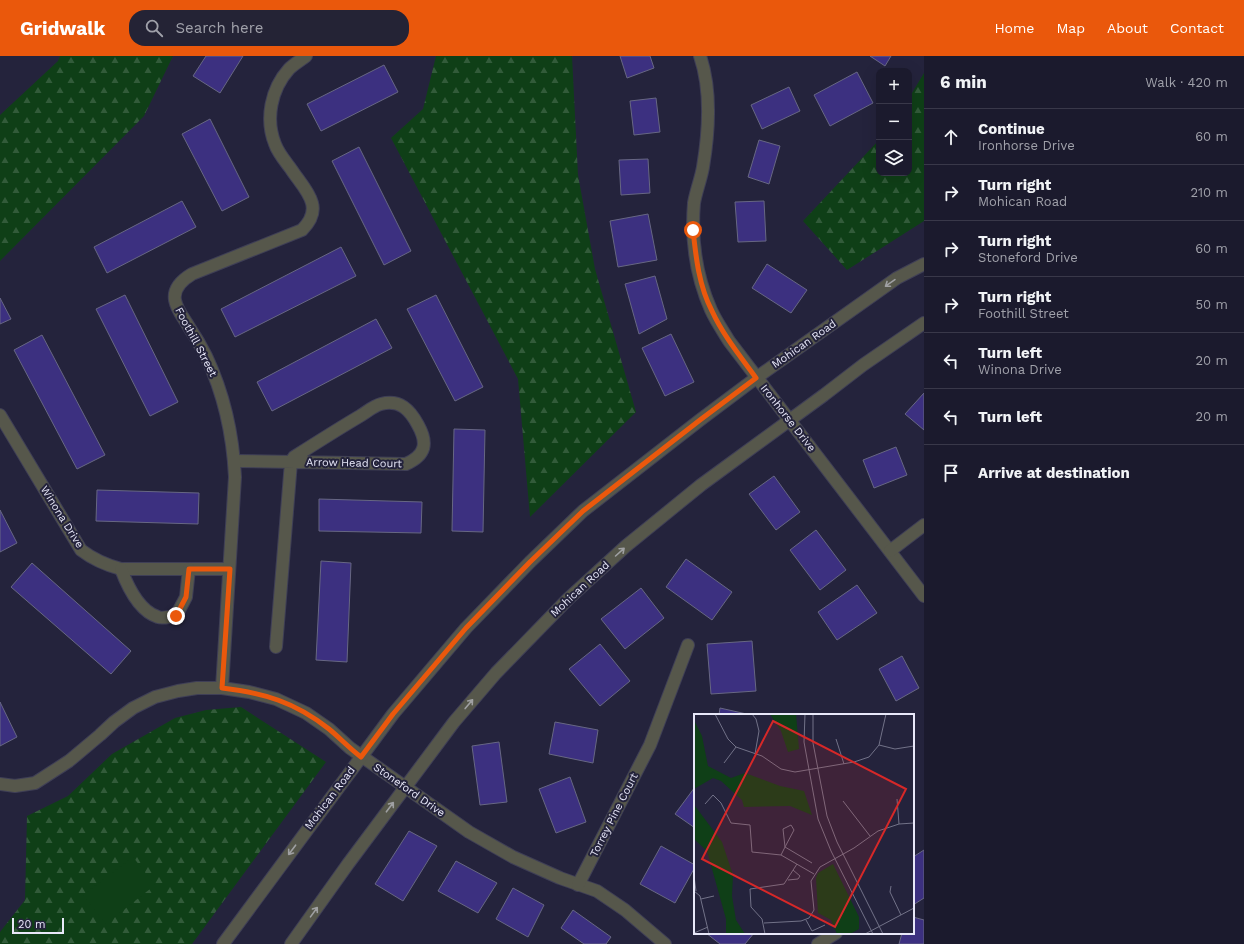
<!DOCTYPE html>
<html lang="en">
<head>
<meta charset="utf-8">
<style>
	:root { --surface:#1b1a2d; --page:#242335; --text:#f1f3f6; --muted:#a0a1aa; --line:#393849; --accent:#ea580c }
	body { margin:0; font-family:"Work Sans",sans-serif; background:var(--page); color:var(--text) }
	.controls { position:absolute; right:12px; top:12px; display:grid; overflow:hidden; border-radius:8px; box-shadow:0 4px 16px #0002 }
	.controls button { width:36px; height:36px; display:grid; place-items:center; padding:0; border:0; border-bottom:1px solid var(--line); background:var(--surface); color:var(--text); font:20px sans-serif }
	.scale { position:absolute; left:12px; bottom:10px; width:52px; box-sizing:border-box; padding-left:4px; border:2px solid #e8e8f9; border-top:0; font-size:11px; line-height:14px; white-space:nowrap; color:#e8e8f9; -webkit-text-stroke:3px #24233c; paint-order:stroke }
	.stop { position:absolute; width:12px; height:12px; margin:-9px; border:3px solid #ea580c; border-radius:50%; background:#fff }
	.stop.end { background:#ea580c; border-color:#fff; box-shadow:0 1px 4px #0008 }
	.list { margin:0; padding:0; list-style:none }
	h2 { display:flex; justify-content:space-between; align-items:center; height:52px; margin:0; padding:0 16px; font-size:17px }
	h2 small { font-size:13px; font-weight:400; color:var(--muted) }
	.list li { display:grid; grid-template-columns:26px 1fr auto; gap:12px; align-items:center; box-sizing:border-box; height:56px; padding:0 16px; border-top:1px solid var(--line) }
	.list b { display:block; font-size:15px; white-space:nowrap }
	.list p { margin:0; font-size:13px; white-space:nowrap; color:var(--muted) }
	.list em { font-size:13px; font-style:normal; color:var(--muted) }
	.icon { flex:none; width:22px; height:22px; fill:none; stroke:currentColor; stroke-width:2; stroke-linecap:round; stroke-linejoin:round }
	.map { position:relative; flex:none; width:924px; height:888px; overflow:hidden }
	header { display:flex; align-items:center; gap:24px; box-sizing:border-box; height:56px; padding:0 20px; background:var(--accent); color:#fff }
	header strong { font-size:19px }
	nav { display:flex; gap:22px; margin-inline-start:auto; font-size:14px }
	.search { width:280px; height:36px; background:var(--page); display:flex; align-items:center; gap:10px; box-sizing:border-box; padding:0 14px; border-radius:16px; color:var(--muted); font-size:15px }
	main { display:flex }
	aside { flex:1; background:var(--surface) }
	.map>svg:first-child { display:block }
	.forest { fill:url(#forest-firs) }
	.pitch { fill:#0f3f17 }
	.building { fill:#3c3080; stroke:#676783 }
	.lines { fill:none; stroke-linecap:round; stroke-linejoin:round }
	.minor-casing { stroke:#3f3f56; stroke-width:14 }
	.minor { stroke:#56574b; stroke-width:12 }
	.oneway { stroke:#9fa0a2 }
	.route { stroke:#ea580c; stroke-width:5 }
	.labels { text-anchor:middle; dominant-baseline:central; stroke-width:4; stroke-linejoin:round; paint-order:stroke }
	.street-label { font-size:11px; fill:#e8e8f9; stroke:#24233c }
	.inset-road { fill:none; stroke:#727288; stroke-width:1 }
	.view { fill:#d62828; fill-opacity:0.15; stroke:#d62828; stroke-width:2 }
	.inset-edge { fill:none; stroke:#e8e8f9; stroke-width:2 }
</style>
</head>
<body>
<header>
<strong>Gridwalk</strong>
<div class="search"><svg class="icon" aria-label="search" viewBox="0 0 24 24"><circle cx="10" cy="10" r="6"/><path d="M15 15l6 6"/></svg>Search here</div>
<nav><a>Home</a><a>Map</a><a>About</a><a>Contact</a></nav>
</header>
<main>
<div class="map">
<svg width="924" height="888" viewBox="0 0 924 888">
	<defs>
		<pattern id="forest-firs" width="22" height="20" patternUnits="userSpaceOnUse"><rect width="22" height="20" fill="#0f3f17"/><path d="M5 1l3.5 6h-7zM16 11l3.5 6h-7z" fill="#325b3a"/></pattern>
	</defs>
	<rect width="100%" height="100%" fill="#24233c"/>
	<g class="forest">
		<path d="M60,0H173L144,60L0,205V59L58,5Z"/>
		<path d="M436,0H572L578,119L595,213L636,356L530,461L518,323L391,82L423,53Z"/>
		<path d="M924,17V165L847,214L803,165L879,84V117H909V42Z"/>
		<path d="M241,651L326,706L192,888H0V876L25,844L27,760L68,740L112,698L175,662L206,654Z"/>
	</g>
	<path class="pitch" d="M133,801L155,829L106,868L83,839Z"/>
	<g class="building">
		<path d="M206,0H243L220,37L193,20Z"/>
		<path d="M620,0H650L654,12L627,22Z"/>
		<path d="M870,0H891L885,10Z"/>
		<path d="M384,9L398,36L321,75L307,48Z"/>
		<path d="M857,16L873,47L830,70L814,39Z"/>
		<path d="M789,31L800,55L762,73L751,49Z"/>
		<path d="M656,42L660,76L634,79L630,45Z"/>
		<path d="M210,63L249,141L222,155L182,78Z"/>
		<path d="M759,84L780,90L769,128L748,121Z"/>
		<path d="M359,91L411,195L384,209L332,105Z"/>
		<path d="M648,103L650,137L621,139L619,104Z"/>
		<path d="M182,145L196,171L107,217L94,191Z"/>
		<path d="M764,145L766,185L738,186L735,146Z"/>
		<path d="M648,158L657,204L618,211L610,165Z"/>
		<path d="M341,191L356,220L235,281L221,253Z"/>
		<path d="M767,208L807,234L791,257L752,232Z"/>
		<path d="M655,220L667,263L639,278L625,228Z"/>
		<path d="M125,239L178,346L150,360L96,253Z"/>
		<path d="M436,239L483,331L455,345L407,253Z"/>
		<path d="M0,242L11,263L0,268Z"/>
		<path d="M376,263L392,292L272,355L257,326Z"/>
		<path d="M671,278L694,326L665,340L642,292Z"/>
		<path d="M42,279L105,399L77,413L14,294Z"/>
		<path d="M924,337V374L905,358Z"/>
		<path d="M454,373L485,374L483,476L452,475Z"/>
		<path d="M896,391L907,419L874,432L863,404Z"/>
		<path d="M774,420L800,456L776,474L749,438Z"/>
		<path d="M97,434L199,437L198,468L96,465Z"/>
		<path d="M319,443L422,446L421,477L319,475Z"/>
		<path d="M0,454L17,487L0,496Z"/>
		<path d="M816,474L846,514L820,534L790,494Z"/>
		<path d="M686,503L732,536L712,564L666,531Z"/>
		<path d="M321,505L351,507L347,606L316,604Z"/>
		<path d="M32,507L131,595L111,618L11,531Z"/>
		<path d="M857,529L877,557L837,584L818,556Z"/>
		<path d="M641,532L664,562L625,593L601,563Z"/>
		<path d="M752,585L756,635L711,638L707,588Z"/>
		<path d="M600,588L630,625L600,650L569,613Z"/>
		<path d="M902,600L919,632L896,645L879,613Z"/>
		<path d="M0,646L17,681L0,690Z"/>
		<path d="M720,652L751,659H719Z"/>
		<path d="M555,666L598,674L593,707L549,698Z"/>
		<path d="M499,686L507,746L480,749L472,690Z"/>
		<path d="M570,721L586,766L556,777L539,733Z"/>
		<path d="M695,731V772L675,758Z"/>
		<path d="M409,775L437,790L403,845L375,828Z"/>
		<path d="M661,790L695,809V811L675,847L640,828Z"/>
		<path d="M924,794V842L913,849V801Z"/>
		<path d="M456,805L497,827L478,857L438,835Z"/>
		<path d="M513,832L544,849L528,881L496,863Z"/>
		<path d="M573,854L611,881L606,888H584L561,872Z"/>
		<path d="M913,861L924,864V888H899L902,877H913Z"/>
		<path d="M706,877H754L745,888H720Z"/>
	</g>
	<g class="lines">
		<defs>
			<g id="minor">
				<path d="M700,0C712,35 709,75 703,111C701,123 696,135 694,147C691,183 696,220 711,254C716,265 723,275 729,285L924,540"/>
				<path d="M0,359L81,494C94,504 106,509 121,513H229"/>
				<path d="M235,405L406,408C426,399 428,387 418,369C410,354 400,343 381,348C373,350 367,356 360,360C338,373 316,387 294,401L291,406L276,591"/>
				<path d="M890,495L924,469"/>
				<path d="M121,513C127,529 139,555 158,561C163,563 171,560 176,560L186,541L189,513"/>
				<path d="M222,632L235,421C233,379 224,338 206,300C201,290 195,280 189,271C184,262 177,255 175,244C173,232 182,224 192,218L302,174C309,167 315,158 312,147C309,135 298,124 291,113C286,106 278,97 275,88C265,63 271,33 289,13C294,8 301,4 306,0"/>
				<path d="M0,728L15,730L35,727L69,705L100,679L114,666L133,652L155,641L178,635L197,632H222L249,636L276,643L306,657L329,673L350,692L469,776L513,801L560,822L597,835L625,854L665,888"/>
				<path d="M578,829L650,689L688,589"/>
				<path d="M223,888L393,658L466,572L530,506L583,455L700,364L756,322L897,222L924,208"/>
				<path d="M291,888L348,808L454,666L496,617L568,543L626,490L701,429L824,339L863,309L924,267"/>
				<path d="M818,888L836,877"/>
			</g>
		</defs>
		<use href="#minor" class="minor-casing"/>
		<use href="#minor" class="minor"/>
	</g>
	<defs><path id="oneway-shaft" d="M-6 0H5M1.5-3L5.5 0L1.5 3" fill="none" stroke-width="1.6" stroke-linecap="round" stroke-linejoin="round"/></defs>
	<g class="oneway">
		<use href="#oneway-shaft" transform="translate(890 227) rotate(145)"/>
		<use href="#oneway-shaft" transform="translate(620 496) rotate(-42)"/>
		<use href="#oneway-shaft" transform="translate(469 648) rotate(-50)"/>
		<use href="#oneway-shaft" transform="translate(390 751) rotate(-53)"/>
		<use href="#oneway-shaft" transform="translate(292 794) rotate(127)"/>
		<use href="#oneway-shaft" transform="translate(314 856) rotate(-54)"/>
	</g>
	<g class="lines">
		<path class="route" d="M176,560L186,541L189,513H230L222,632C264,637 295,646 329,673C340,682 349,692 361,701L393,658L466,572L530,506L583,455L700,364L756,322C740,300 723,279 712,255C699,230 696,202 693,174"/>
	</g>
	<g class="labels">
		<g class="street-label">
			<text transform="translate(196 286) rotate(62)">Foothill Street</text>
			<text transform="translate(804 288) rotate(-35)">Mohican Road</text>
			<text transform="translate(788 362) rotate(52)">Ironhorse Drive</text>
			<text transform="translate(354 407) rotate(1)">Arrow Head Court</text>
			<text transform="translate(62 461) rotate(58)">Winona Drive</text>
			<text transform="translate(580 533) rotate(-43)">Mohican Road</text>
			<text transform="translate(409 734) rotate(35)">Stoneford Drive</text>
			<text transform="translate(330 742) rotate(-53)">Mohican Road</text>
			<text transform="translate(614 759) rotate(-63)">Torrey Pine Court</text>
		</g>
	</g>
	<g transform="translate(694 658)">
		<rect width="220" height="220" fill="#24233c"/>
		<path d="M76,0H102L105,35L94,38L87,17ZM0,6L8,22L14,52L37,64L51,59L86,72L110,77L118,101L96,92L50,93L48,86L27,67L19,64L0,75L1,92L28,128L39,161L38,182L42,206L51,220H32V205L13,137L0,125ZM139,150L165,203V215L156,220H143L137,206L124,199L122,164L124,159Z" fill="#0f3f17"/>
		<path class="inset-road" d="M21,0L34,25L42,33L68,42L87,55L101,58L160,48L175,43L185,31L192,0M58,0L62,5L65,17L61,40M111,0L110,28L124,105L137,137L179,220M119,0V29L133,102L143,128L189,220M142,25L150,50M185,31L201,35L220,32M30,49L42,33M203,85L205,110M149,87L176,122M11,90L19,81L27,89L37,109L56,111L58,138L87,141L120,160M87,141L91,133L100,116L97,111L89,115L91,133L118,149M0,162L2,177M94,166L104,165L106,162L99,156M197,172L196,178L207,201M0,177L6,182L15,220M7,185L20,182M112,206L118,217L131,211M70,209L107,207L115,204L120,196L117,167L126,153L160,134L184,117L205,110L220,109M0,219L14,213M71,220L68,205L57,193L56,175L90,170L103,150M171,220L220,194"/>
		<path class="view" d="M79,7L212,75L141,213L8,145Z"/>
		<rect width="220" height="220" class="inset-edge"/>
	</g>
</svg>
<div class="controls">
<button>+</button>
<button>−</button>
<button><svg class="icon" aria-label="layers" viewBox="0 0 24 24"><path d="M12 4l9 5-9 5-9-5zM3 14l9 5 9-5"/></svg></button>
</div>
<div class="scale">20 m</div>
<div class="stop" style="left:693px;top:174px"></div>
<div class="stop end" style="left:176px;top:560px"></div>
</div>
<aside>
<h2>6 min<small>Walk · 420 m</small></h2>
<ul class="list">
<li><svg class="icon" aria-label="ahead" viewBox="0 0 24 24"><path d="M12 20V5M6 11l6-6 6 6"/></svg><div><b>Continue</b><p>Ironhorse Drive</p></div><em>60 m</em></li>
<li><svg class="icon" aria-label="right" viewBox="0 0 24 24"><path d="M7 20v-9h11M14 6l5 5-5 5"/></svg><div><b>Turn right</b><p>Mohican Road</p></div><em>210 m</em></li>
<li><svg class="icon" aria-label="right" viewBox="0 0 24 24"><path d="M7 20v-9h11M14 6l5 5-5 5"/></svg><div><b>Turn right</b><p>Stoneford Drive</p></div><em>60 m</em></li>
<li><svg class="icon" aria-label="right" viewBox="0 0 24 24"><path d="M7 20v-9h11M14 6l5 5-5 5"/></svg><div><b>Turn right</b><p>Foothill Street</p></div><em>50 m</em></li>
<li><svg class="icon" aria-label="left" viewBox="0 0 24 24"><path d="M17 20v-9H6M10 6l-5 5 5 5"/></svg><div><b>Turn left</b><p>Winona Drive</p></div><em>20 m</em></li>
<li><svg class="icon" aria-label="left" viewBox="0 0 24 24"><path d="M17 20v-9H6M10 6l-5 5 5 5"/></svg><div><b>Turn left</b></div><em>20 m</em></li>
<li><svg class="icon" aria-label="arrive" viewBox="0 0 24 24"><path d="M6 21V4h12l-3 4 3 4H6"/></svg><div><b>Arrive at destination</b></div></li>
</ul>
</aside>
</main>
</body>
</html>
